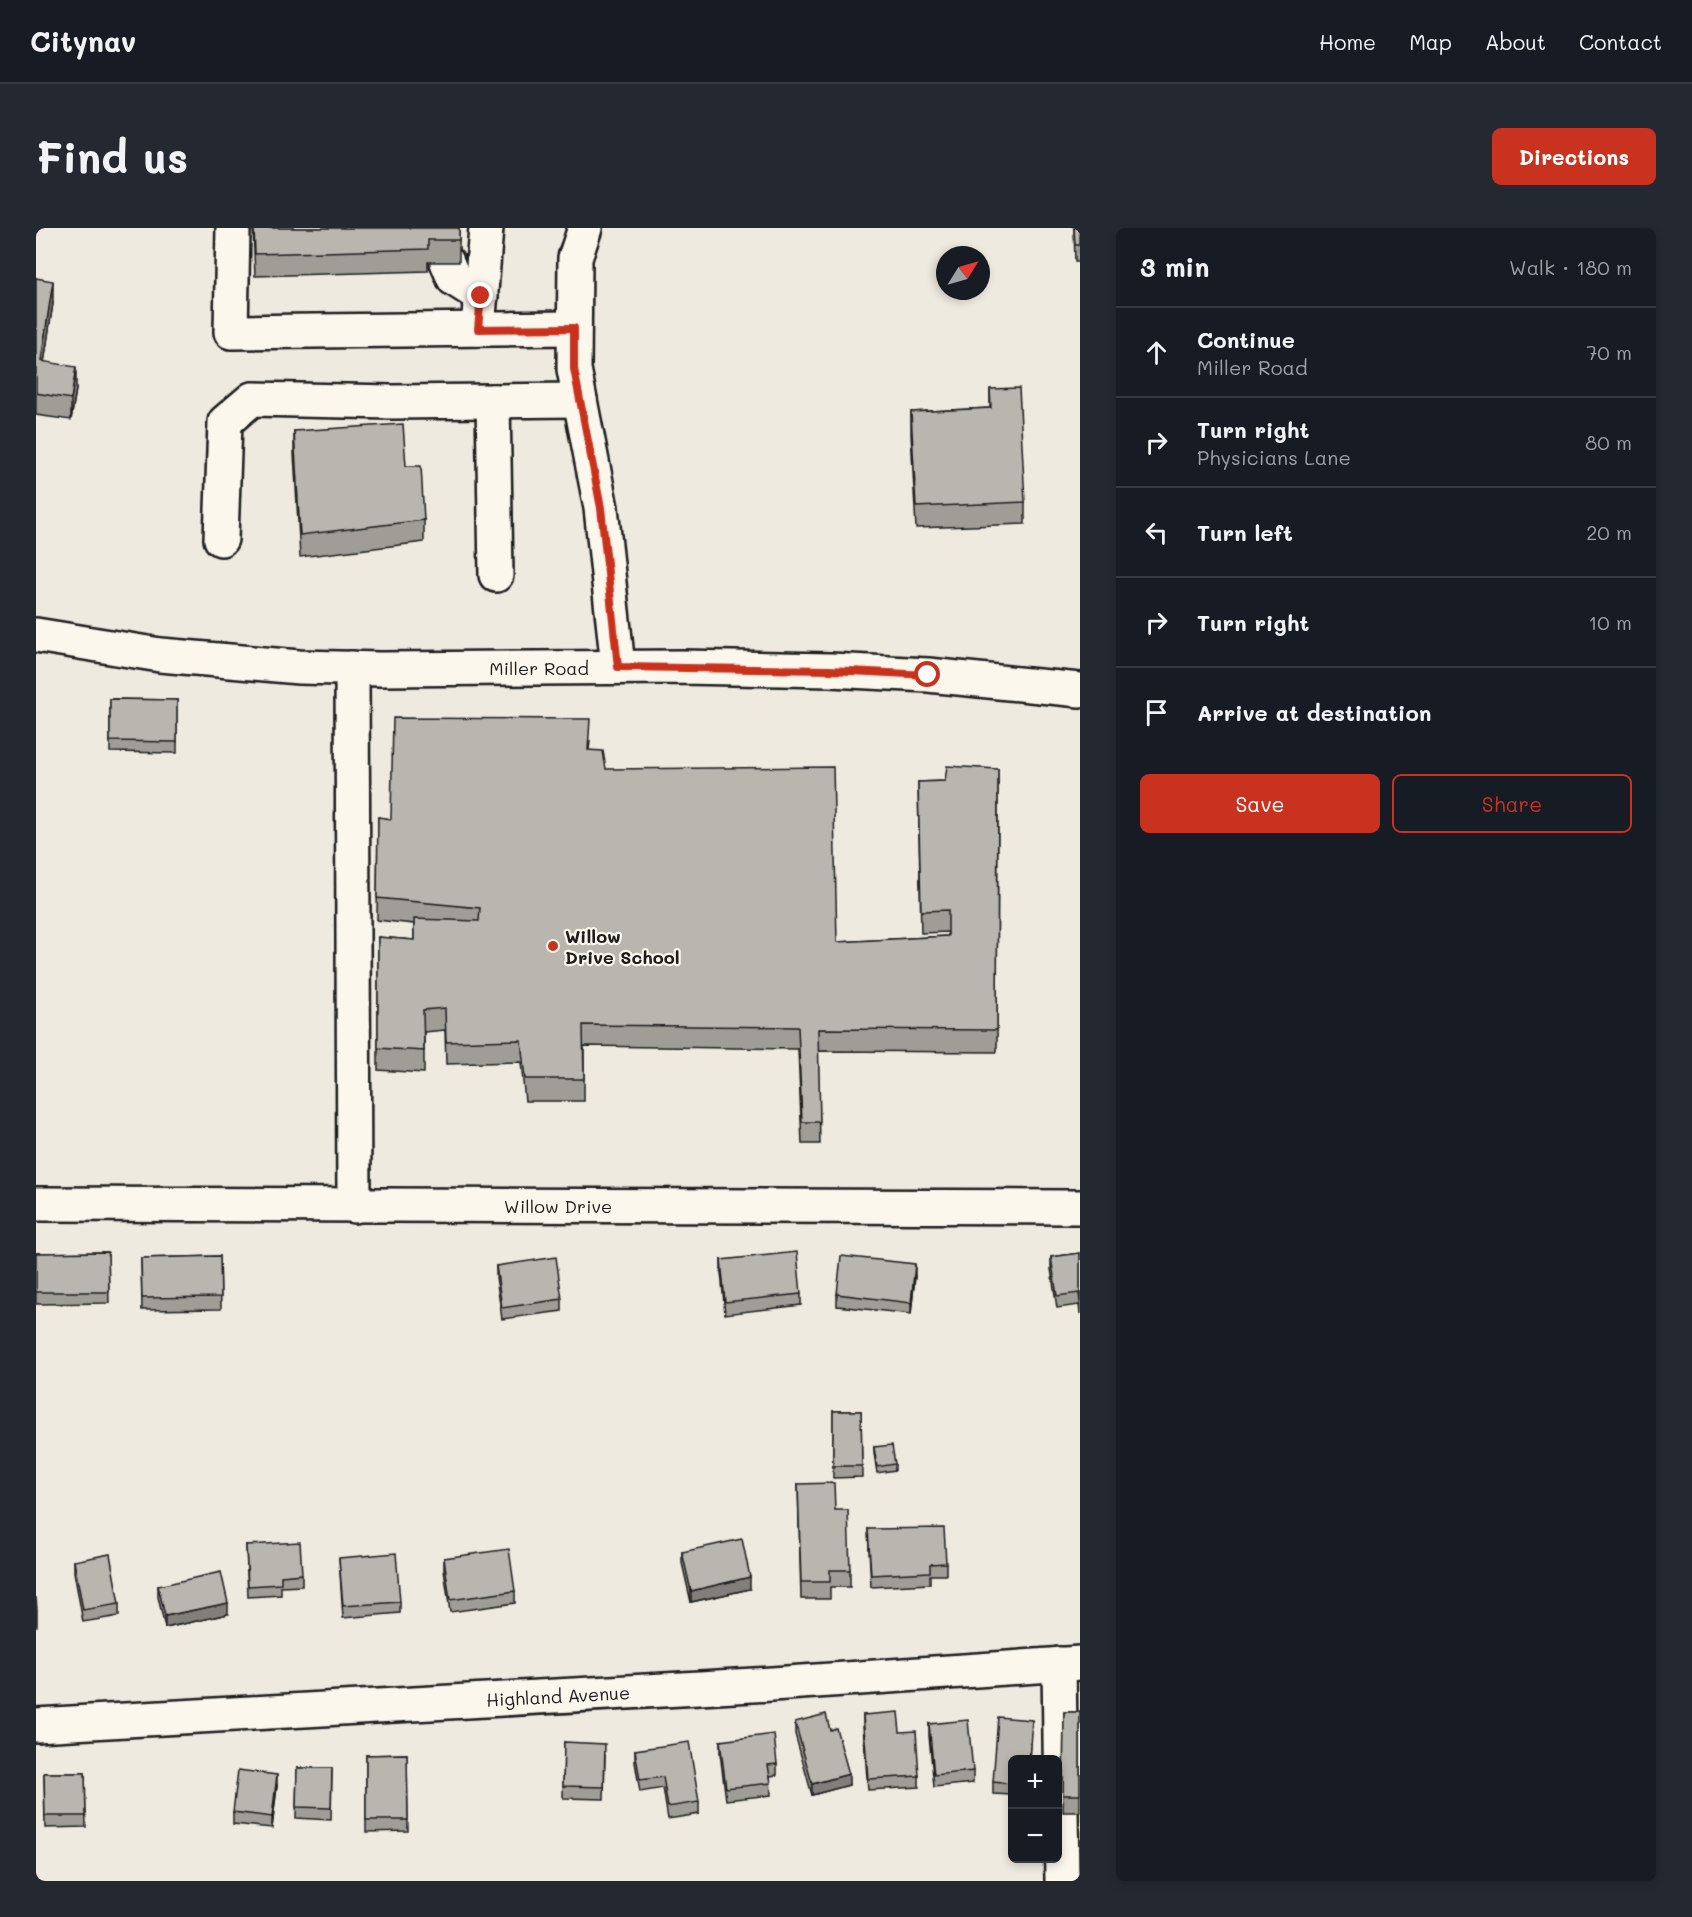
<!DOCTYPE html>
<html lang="en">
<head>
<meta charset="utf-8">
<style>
	:root { --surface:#171b24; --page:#242831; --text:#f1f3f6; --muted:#9ea1a6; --line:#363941; --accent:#c8321e }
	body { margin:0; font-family:Mali,sans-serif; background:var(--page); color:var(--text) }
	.controls { position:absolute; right:18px; bottom:18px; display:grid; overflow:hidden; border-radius:9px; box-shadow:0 3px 9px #0003 }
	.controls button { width:54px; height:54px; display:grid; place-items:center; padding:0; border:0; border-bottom:2px solid var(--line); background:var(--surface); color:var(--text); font:30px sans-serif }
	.compass { position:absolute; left:900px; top:18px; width:54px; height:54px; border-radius:50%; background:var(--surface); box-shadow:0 3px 9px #0003; rotate:53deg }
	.stop { position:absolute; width:18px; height:18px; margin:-14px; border:4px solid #c8321e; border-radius:50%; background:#fff }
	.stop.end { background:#c8321e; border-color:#fff; box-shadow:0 2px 6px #0008 }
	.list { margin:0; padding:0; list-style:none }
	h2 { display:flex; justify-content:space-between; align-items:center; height:78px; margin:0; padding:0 24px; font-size:26px }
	h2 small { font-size:20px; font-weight:400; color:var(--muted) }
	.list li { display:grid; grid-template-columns:39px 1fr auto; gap:18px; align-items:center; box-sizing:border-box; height:90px; padding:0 24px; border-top:2px solid var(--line) }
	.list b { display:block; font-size:22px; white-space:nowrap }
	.list p { margin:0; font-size:20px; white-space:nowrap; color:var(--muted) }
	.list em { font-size:20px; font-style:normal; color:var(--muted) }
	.actions { display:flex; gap:12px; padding:18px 24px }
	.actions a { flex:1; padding:14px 0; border:2px solid var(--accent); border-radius:9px; text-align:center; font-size:21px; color:var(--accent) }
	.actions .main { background:var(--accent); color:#fff }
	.icon { flex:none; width:33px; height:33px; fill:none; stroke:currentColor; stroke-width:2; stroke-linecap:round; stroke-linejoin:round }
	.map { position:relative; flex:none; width:1044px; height:1653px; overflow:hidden; border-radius:9px }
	header { display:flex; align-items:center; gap:36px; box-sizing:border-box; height:84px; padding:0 30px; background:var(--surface); border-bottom:2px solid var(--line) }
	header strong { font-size:28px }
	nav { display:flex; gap:33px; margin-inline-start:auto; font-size:21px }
	.intro { display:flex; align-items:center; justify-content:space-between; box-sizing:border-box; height:144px; padding:0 36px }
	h1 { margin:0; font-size:42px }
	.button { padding:15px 27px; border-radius:9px; background:var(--accent); color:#fff; font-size:21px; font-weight:700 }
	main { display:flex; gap:36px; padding:0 36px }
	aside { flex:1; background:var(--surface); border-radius:9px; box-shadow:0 3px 9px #0003 }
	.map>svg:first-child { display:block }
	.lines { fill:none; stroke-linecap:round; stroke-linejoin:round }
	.minor-casing { stroke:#1c1c1c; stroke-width:38 }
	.major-casing { stroke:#1c1c1c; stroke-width:38 }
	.minor { stroke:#fbf7ec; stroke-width:33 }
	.major { stroke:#fbf7ec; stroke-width:33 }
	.wall { fill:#9f9d96; stroke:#1c1c1c; stroke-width:1.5 }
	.shaded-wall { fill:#827f7a; stroke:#1c1c1c; stroke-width:1.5 }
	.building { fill:#b9b6af; stroke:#1c1c1c; stroke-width:1.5 }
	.route { stroke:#c8321e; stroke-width:8 }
	.poi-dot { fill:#c8321e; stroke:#fbf7ec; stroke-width:2 }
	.labels { text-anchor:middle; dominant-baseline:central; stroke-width:4.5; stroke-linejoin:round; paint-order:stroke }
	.street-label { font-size:18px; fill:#1c1c1c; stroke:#fbf7ec }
	.poi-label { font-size:18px; font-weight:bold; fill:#1c1c1c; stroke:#fbf7ec; text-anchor:start }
</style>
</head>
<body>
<header>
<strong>Citynav</strong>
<nav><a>Home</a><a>Map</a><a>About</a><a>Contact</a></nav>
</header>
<div class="intro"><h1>Find us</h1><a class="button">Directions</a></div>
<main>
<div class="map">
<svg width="1044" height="1653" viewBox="0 0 1044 1653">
	<rect width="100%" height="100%" fill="#eeeadf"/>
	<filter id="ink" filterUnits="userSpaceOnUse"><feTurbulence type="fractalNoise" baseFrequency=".0167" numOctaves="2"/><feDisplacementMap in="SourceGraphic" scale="12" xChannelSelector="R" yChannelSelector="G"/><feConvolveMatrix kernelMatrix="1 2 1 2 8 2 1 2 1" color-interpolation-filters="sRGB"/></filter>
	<g filter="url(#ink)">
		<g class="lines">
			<defs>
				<g id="minor">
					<path d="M197,0L195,104L538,100"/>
					<path d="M549,0L539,30L538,141L565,280L582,439"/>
					<path d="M411,34L418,51L445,68"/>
					<path d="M442,101L450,0"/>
					<path d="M457,173L460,347"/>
					<path d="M185,311L189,194L216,171L356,174L544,172"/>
					<path d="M316,440L318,978"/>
					<path d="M0,976L1044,979"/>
					<path d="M1023,1436L1026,1653"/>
					<path d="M0,1497L736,1456L1044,1435"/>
				</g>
				<path id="major" d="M0,407L124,427L263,439L344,441L646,439L794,442L892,447L1044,462"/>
			</defs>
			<use href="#minor" class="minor-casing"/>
			<use href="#major" class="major-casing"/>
			<use href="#minor" class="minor"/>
			<use href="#major" class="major"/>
		</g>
		<g class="wall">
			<path d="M217,0H423V34H392V43L219,48Z"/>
			<path d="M1038,0H1044V34H1039Z"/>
			<path d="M0,50L17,75L8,134L40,161L35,192L0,187Z"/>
			<path d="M954,161L989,274V296L880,300L875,206V184L954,180Z"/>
			<path d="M258,203L370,238L388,292V314L264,329L258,225Z"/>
			<path d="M74,471L141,472V525L74,524Z"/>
			<path d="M554,513L553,522L570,541L801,714L912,708V704L885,705L882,554L909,553L962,541L961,824L782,823L784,916H766L762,821L548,818V873H489L485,834L410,836L409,802L388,804V845L342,842V709L378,712V696L341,692L342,589L355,591Z"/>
			<path d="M72,1024L73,1075L0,1076V1025Z"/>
			<path d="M1044,1025V1086L1043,1077L1021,1080L1015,1041V1029Z"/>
			<path d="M184,1028L185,1081L106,1082L105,1030Z"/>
			<path d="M685,1032L765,1066V1077L689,1086L685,1044Z"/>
			<path d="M460,1038L526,1071V1083L466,1091L460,1049Z"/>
			<path d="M879,1048L875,1086L801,1078V1066Z"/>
			<path d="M797,1183H825L826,1249L797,1250Z"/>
			<path d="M838,1219L859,1236V1242L841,1245L838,1225Z"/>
			<path d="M762,1256L799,1282L814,1342V1359H794V1371H765Z"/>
			<path d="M832,1301L910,1335V1347H894V1356L835,1359Z"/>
			<path d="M210,1317L266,1346V1358L245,1359V1367L212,1369Z"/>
			<path d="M646,1324L714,1361L655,1374L646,1335Z"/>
			<path d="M303,1330L364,1374V1385L307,1390Z"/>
			<path d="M408,1330L479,1363V1375L414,1384L408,1342Z"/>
			<path d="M38,1333L83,1376V1388L47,1394L38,1344Z"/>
			<path d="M122,1358L192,1386L129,1400L122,1369Z"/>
			<path d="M0,1369L1,1381V1398H0Z"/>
			<path d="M1028,1484H1044V1584H1027Z"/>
			<path d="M827,1487L864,1504L883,1548V1559L832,1562L827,1498Z"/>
			<path d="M759,1494L794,1502L813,1557L776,1567L759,1506Z"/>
			<path d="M893,1496L937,1543V1555L898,1559L893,1508Z"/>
			<path d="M996,1504L994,1532H976V1567L957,1566V1554Z"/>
			<path d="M684,1513L741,1536V1547L734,1548L735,1567L690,1572L684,1525Z"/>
			<path d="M528,1514L569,1527L568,1571L527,1570Z"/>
			<path d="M599,1522L663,1574V1586L632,1591L627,1560L604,1564L599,1534Z"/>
			<path d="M371,1526L372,1603L330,1604V1527Z"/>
			<path d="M261,1540H296L295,1592L260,1590Z"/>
			<path d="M8,1545H49L50,1599L9,1600Z"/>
			<path d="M241,1558L236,1600L197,1596V1584Z"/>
		</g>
		<g class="shaded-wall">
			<path d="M17,53V75L5,155V133Z"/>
			<path d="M40,139V161L35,192V171Z"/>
			<path d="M879,1036V1048L875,1086V1075Z"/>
			<path d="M714,1349V1361L655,1374V1363Z"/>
			<path d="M192,1375V1386L129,1400V1388Z"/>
			<path d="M996,1492L994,1532H993Z"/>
			<path d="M813,1546V1557L776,1567V1556Z"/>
			<path d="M241,1547V1558L236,1600V1589Z"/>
		</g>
		<g class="building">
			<path d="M218,0H423V12H392V21L219,26Z"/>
			<path d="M1038,0H1044V17H1039Z"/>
			<path d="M0,50L17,53L5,133L40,139L35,171L0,165Z"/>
			<path d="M983,160L989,274L880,279L875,184L955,180L954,161Z"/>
			<path d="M367,196L370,238H385L388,292L264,307L258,203Z"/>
			<path d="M74,471L141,472V514L74,513Z"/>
			<path d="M357,490L554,491L552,522L567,523L570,541L797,539L801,714L912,708V682L885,683L882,554L909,553L911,538L962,541L961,802L782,801L784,894H766L762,799L547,797L548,851H489L485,812L410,814L409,780L387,782L388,823L342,820V709L378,712V691L443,693L444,680L341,670L342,589L355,591Z"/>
			<path d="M72,1024L73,1064H0V1025Z"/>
			<path d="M761,1024L765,1066L689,1074L685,1032Z"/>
			<path d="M1044,1025V1074L1043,1065L1021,1068L1015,1029Z"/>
			<path d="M184,1028L185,1069L106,1070L105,1030Z"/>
			<path d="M805,1028L879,1036L875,1075L801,1066Z"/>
			<path d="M520,1029L526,1071L466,1080L460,1038Z"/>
			<path d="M797,1183H825L826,1238H797Z"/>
			<path d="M856,1217L859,1236L841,1239L838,1219Z"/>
			<path d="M798,1255L799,1282H812L814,1342H794V1354H765L762,1256Z"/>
			<path d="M908,1300L910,1335L894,1336V1344L835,1347L832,1301Z"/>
			<path d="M706,1311L714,1349L655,1363L646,1324Z"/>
			<path d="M264,1314L266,1346L245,1348V1356L212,1358L210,1317Z"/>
			<path d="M473,1321L479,1363L414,1372L408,1330Z"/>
			<path d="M360,1325L364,1374L307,1378L303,1330Z"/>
			<path d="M74,1326L83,1376L47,1382L38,1333Z"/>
			<path d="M185,1344L192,1375L129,1388L122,1358Z"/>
			<path d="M862,1484L864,1504L880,1503L883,1548L832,1551L827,1487Z"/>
			<path d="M1028,1484H1044V1567H1027Z"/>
			<path d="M790,1486L794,1502L800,1500L813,1546L776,1556L759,1494Z"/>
			<path d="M962,1489L996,1492L993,1532H976V1556L957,1554Z"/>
			<path d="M932,1492L937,1543L898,1547L893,1496Z"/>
			<path d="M738,1506L741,1536L732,1537L735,1555L690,1560L684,1513Z"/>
			<path d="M528,1514L569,1516L568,1559L527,1558Z"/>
			<path d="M653,1514L663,1574L632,1579L627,1549L604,1552L599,1522Z"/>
			<path d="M371,1526L372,1592H330V1527Z"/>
			<path d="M261,1540H296L295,1580L260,1579Z"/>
			<path d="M202,1542L241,1547L236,1589L197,1584Z"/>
			<path d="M8,1545H49L50,1588H9Z"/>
		</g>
	</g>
	<g class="lines" filter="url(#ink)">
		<path class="route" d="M445,68L442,101L538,100V141L565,280L582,439L794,442L892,447"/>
	</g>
	<circle class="poi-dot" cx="517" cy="718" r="6"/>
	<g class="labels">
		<g class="street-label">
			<text x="503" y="440">Miller Road</text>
			<text x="522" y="978">Willow Drive</text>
			<text transform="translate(522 1468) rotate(-3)">Highland Avenue</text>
		</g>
		<g class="poi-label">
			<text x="529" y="708">Willow<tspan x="529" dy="21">Drive School</tspan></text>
		</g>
	</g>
</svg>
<div class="controls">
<button>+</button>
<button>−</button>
</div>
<svg class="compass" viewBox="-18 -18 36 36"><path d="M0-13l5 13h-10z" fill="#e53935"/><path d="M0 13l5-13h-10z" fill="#9ea1a6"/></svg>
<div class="stop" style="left:892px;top:447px"></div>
<div class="stop end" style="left:445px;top:68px"></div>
</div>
<aside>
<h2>3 min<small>Walk · 180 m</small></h2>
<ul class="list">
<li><svg class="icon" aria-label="ahead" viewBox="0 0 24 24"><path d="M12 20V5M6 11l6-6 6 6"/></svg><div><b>Continue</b><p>Miller Road</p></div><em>70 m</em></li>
<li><svg class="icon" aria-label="right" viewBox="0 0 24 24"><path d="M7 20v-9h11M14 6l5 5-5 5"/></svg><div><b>Turn right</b><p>Physicians Lane</p></div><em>80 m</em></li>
<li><svg class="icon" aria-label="left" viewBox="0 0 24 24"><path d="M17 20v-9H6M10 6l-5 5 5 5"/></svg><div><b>Turn left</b></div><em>20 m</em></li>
<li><svg class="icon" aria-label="right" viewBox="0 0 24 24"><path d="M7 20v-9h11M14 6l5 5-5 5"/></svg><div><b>Turn right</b></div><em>10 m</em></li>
<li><svg class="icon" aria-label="arrive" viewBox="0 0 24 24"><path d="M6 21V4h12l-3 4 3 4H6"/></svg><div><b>Arrive at destination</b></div></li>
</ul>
<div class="actions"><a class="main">Save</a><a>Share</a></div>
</aside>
</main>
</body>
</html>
